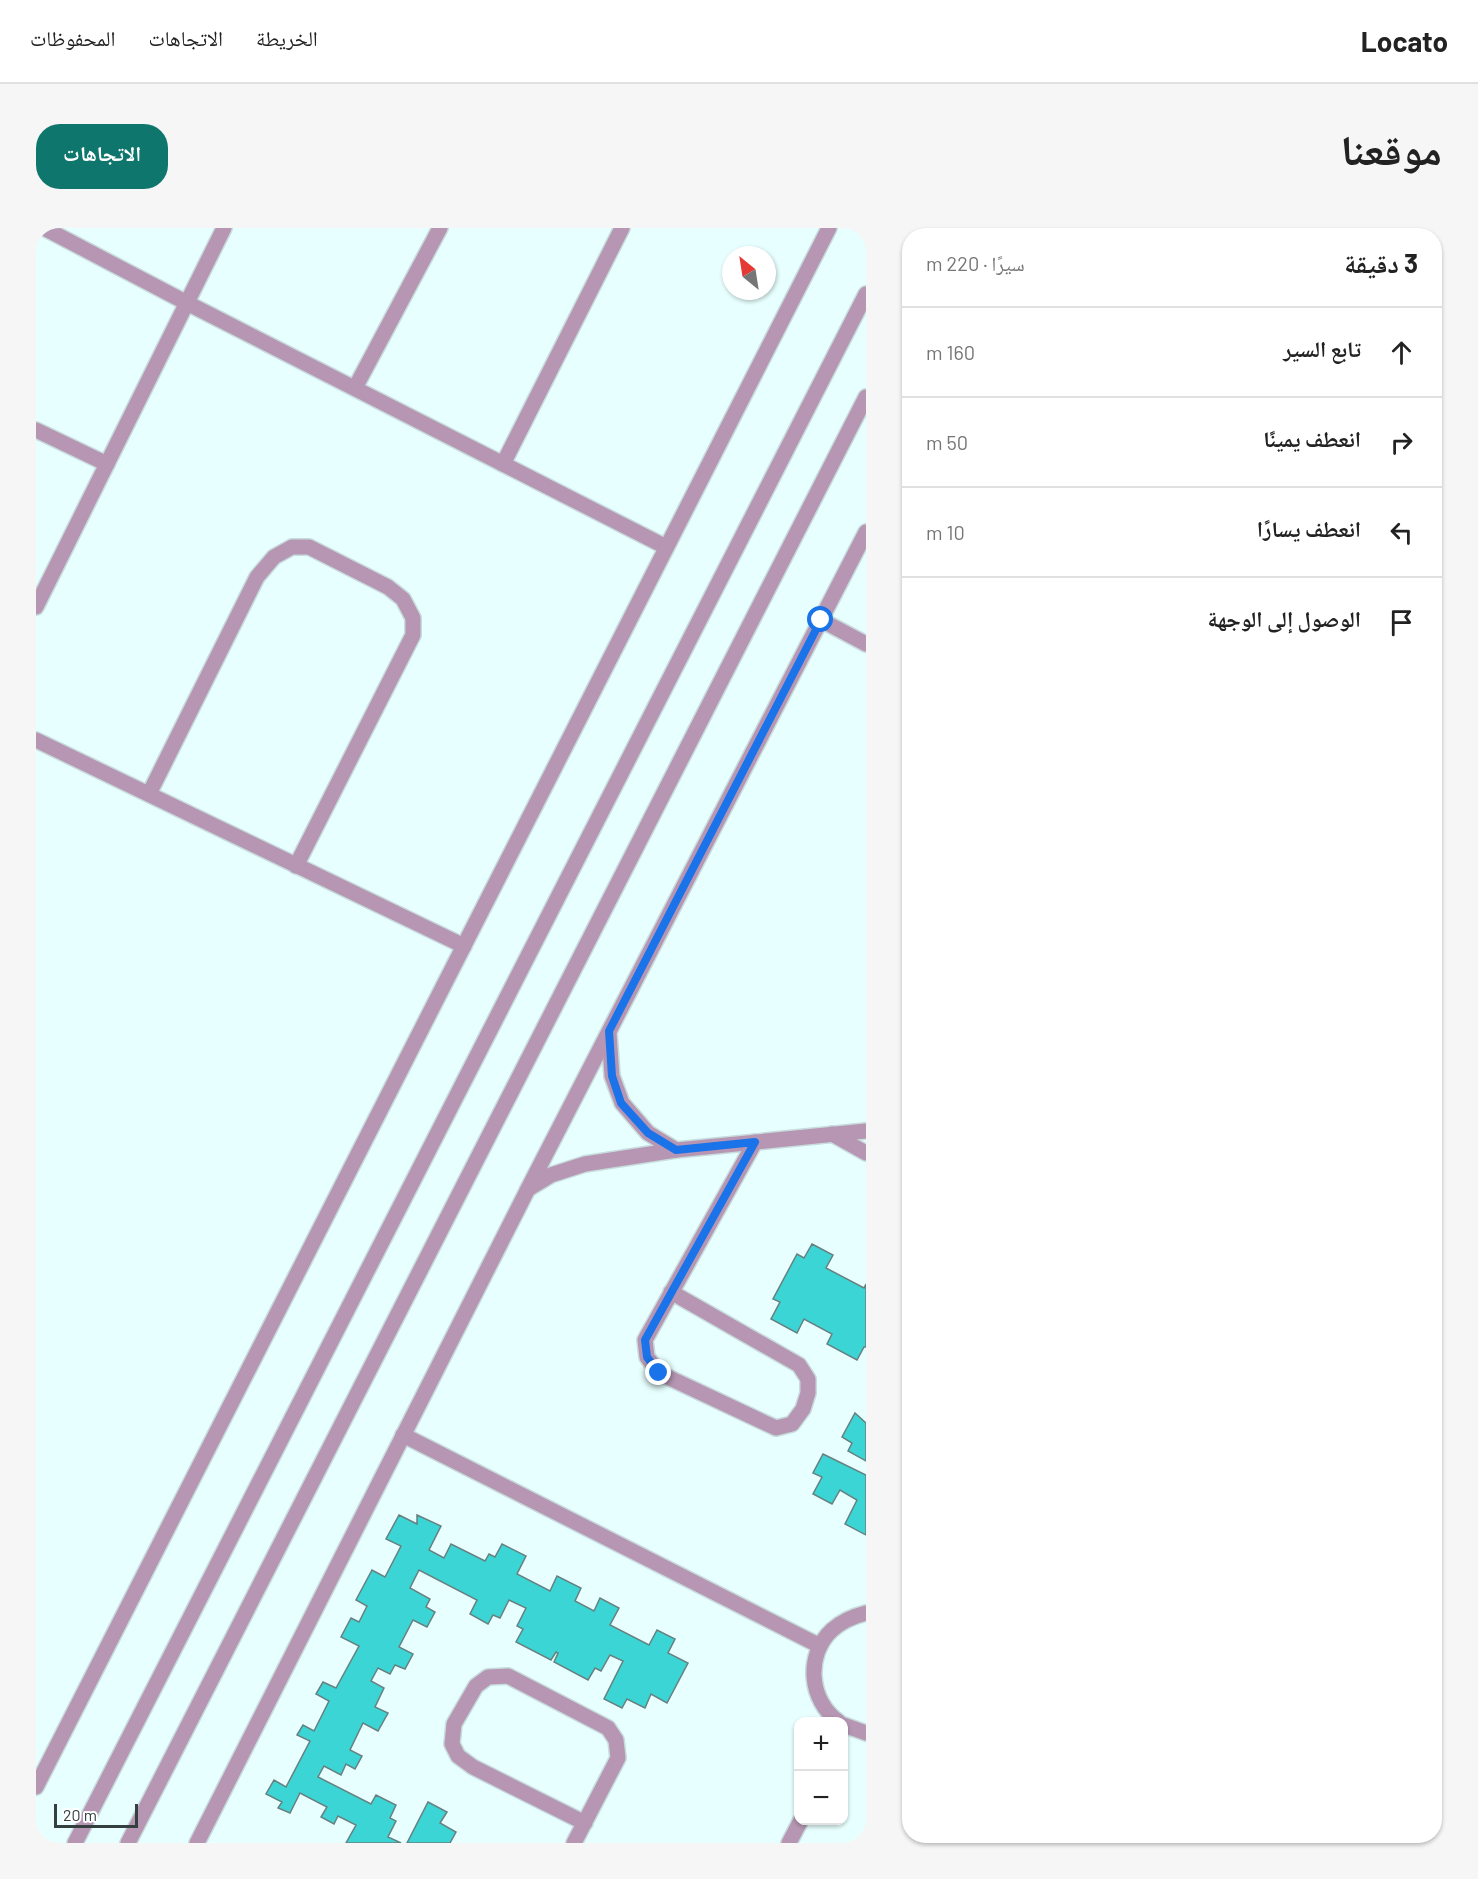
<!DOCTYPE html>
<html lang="ar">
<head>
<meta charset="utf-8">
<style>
	:root { --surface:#fff; --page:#f6f6f6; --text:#222; --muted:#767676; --line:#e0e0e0; --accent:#0f766e }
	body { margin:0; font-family:Barlow,"Noto Naskh Arabic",sans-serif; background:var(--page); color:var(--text); direction:rtl }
	.controls { position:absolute; right:18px; bottom:18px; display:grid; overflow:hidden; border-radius:12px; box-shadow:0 2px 4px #0004 }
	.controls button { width:54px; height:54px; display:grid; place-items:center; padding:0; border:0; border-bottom:2px solid var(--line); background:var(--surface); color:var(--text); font:30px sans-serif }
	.compass { position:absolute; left:686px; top:18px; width:54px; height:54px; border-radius:50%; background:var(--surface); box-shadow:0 2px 4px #0004; rotate:330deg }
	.scale { position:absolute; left:18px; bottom:15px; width:84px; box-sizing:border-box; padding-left:6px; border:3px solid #343f3f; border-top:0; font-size:16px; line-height:21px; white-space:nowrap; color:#343f3f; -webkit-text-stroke:4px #fff; paint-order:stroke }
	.stop { position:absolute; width:18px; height:18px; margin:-14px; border:4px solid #1a73e8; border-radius:50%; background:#fff }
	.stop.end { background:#1a73e8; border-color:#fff; box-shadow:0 2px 6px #0008 }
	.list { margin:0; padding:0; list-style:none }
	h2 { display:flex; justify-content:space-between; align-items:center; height:78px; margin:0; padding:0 24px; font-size:26px }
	h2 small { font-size:20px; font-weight:400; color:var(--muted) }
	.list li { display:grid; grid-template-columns:39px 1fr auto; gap:18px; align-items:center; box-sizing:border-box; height:90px; padding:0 24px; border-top:2px solid var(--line) }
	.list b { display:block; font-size:22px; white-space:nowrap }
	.list em { font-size:20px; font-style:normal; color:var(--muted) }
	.icon { flex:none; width:33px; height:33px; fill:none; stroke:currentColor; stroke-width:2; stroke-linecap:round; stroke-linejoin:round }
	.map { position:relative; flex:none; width:830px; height:1615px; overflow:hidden; direction:ltr; border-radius:24px }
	header { display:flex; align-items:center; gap:36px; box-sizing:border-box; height:84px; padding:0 30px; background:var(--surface); border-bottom:2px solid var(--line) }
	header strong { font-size:28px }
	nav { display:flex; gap:33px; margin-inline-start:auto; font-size:21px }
	.intro { display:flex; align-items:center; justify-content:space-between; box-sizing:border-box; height:144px; padding:0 36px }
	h1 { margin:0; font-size:42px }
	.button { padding:15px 27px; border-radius:24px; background:var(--accent); color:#fff; font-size:21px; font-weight:700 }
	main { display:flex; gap:36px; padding:0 36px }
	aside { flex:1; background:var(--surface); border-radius:24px; box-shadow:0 2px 4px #0004 }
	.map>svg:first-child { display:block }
	.building { fill:#3cd5d5; stroke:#668180; stroke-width:1.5 }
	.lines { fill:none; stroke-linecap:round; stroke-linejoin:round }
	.minor-casing { stroke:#c7dcdc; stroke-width:18 }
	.minor { stroke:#b696b3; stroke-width:15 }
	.route { stroke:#1a73e8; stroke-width:8 }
</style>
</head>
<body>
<header>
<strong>Locato</strong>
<nav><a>الخريطة</a><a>الاتجاهات</a><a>المحفوظات</a></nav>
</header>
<div class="intro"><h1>موقعنا</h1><a class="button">الاتجاهات</a></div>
<main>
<aside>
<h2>3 دقيقة<small>سيرًا · 220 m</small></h2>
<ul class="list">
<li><svg class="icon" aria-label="ahead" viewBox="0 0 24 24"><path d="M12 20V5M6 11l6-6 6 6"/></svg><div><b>تابع السير</b></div><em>160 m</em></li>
<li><svg class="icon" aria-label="right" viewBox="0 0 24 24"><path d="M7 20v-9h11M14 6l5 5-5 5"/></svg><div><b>انعطف يمينًا</b></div><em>50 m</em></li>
<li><svg class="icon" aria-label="left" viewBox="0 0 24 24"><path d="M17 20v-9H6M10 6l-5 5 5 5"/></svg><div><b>انعطف يسارًا</b></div><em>10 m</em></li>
<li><svg class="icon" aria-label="arrive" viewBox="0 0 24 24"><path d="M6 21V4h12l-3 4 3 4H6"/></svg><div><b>الوصول إلى الوجهة</b></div></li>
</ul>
</aside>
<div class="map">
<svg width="830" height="1615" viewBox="0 0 830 1615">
	<rect width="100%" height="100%" fill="#e7fffe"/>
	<g class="building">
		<path d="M776,1016L797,1027L790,1040L828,1060L830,1056V1119H828L821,1132L791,1116L796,1106L768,1091L761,1105L735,1091L744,1074L737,1071L761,1026L768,1030Z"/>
		<path d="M819,1185L830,1195V1233L812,1223L816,1215L806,1209Z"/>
		<path d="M787,1226L830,1247V1307L809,1296L821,1272L804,1262L796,1276L777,1266L786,1249L777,1245Z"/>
		<path d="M363,1287L381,1296V1287L405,1298L393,1322L408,1330L415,1316L449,1333L453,1326L459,1329L466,1316L490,1328L481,1346L514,1363L521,1348L545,1360L539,1373L558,1383L564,1370L583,1380L574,1397L613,1417L621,1402L639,1411L632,1425L652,1435L631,1475L615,1466L609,1480L591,1471L586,1480L568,1471L587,1433L574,1427L565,1443L559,1440L552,1452L518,1434L522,1425L520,1424L515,1432L480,1414L487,1401L481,1398L490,1380L473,1372L464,1390L457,1387L452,1396L434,1386L441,1372L383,1342L374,1360L394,1371L390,1379L399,1384L391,1399L377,1392L363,1419L377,1426L369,1441L359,1437L354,1446L342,1440L335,1453L348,1460L339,1479L352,1485L342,1503L327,1495L314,1522L326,1528L319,1541L310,1536L305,1547L288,1538L282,1549L335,1576L340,1567L360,1577L354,1590L360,1593L352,1609L365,1615H310L320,1597L302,1588L298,1596L285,1589L291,1579L264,1565L254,1585L242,1580L246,1574L230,1566L238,1552L250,1559L274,1513L261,1507L267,1497L278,1503L293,1473L280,1466L287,1454L300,1460L323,1418L305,1409L315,1390L323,1394L331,1378L320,1372L336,1342L349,1349L365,1318L350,1311Z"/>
		<path d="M392,1574L411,1584L404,1595L420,1604L414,1615H371Z"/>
	</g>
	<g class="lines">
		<defs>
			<g id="minor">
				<path d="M8,0L151,75L630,319"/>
				<path d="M319,160L404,0"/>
				<path d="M0,202L71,236"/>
				<path d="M467,236L586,0"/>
				<path d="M0,379L188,0"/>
				<path d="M785,392L830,416"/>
				<path d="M0,512L428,718"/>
				<path d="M113,566L221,349L238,329L256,319H273L352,359L367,371L377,390V407L260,638"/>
				<path d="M796,906L830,925"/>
				<path d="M640,922L830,903"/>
				<path d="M492,961L515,947L549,936L640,922L612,905L586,875L576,848L573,805"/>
				<path d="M635,1064L763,1137L772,1151V1165L767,1181L756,1196L740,1200L623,1145L611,1129L609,1112L719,914"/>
				<path d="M367,1207L784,1418"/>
				<path d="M803,1494C773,1473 769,1427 796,1402C806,1393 818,1388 830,1385"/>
				<path d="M808,1497L830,1505"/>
				<path d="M0,1559L793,0"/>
				<path d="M39,1615L830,66"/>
				<path d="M92,1615L830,169"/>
				<path d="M161,1615L497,951L830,304"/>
				<path d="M538,1615L582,1530L580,1512L572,1500L472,1448L452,1449L440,1458L418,1496L416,1516L422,1528L437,1539L549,1595"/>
				<path d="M753,1615L765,1592"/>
			</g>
		</defs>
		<use href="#minor" class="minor-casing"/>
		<use href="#minor" class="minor"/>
	</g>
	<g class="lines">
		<path class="route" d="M623,1145L611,1129L609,1112L719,914L640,922L612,905L585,875L576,848L573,803L785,392"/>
	</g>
</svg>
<div class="controls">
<button>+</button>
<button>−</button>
</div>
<svg class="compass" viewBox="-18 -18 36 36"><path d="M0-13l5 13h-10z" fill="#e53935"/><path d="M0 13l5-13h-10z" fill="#767676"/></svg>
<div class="scale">20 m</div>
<div class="stop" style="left:785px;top:392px"></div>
<div class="stop end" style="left:623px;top:1145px"></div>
</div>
</main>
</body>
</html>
